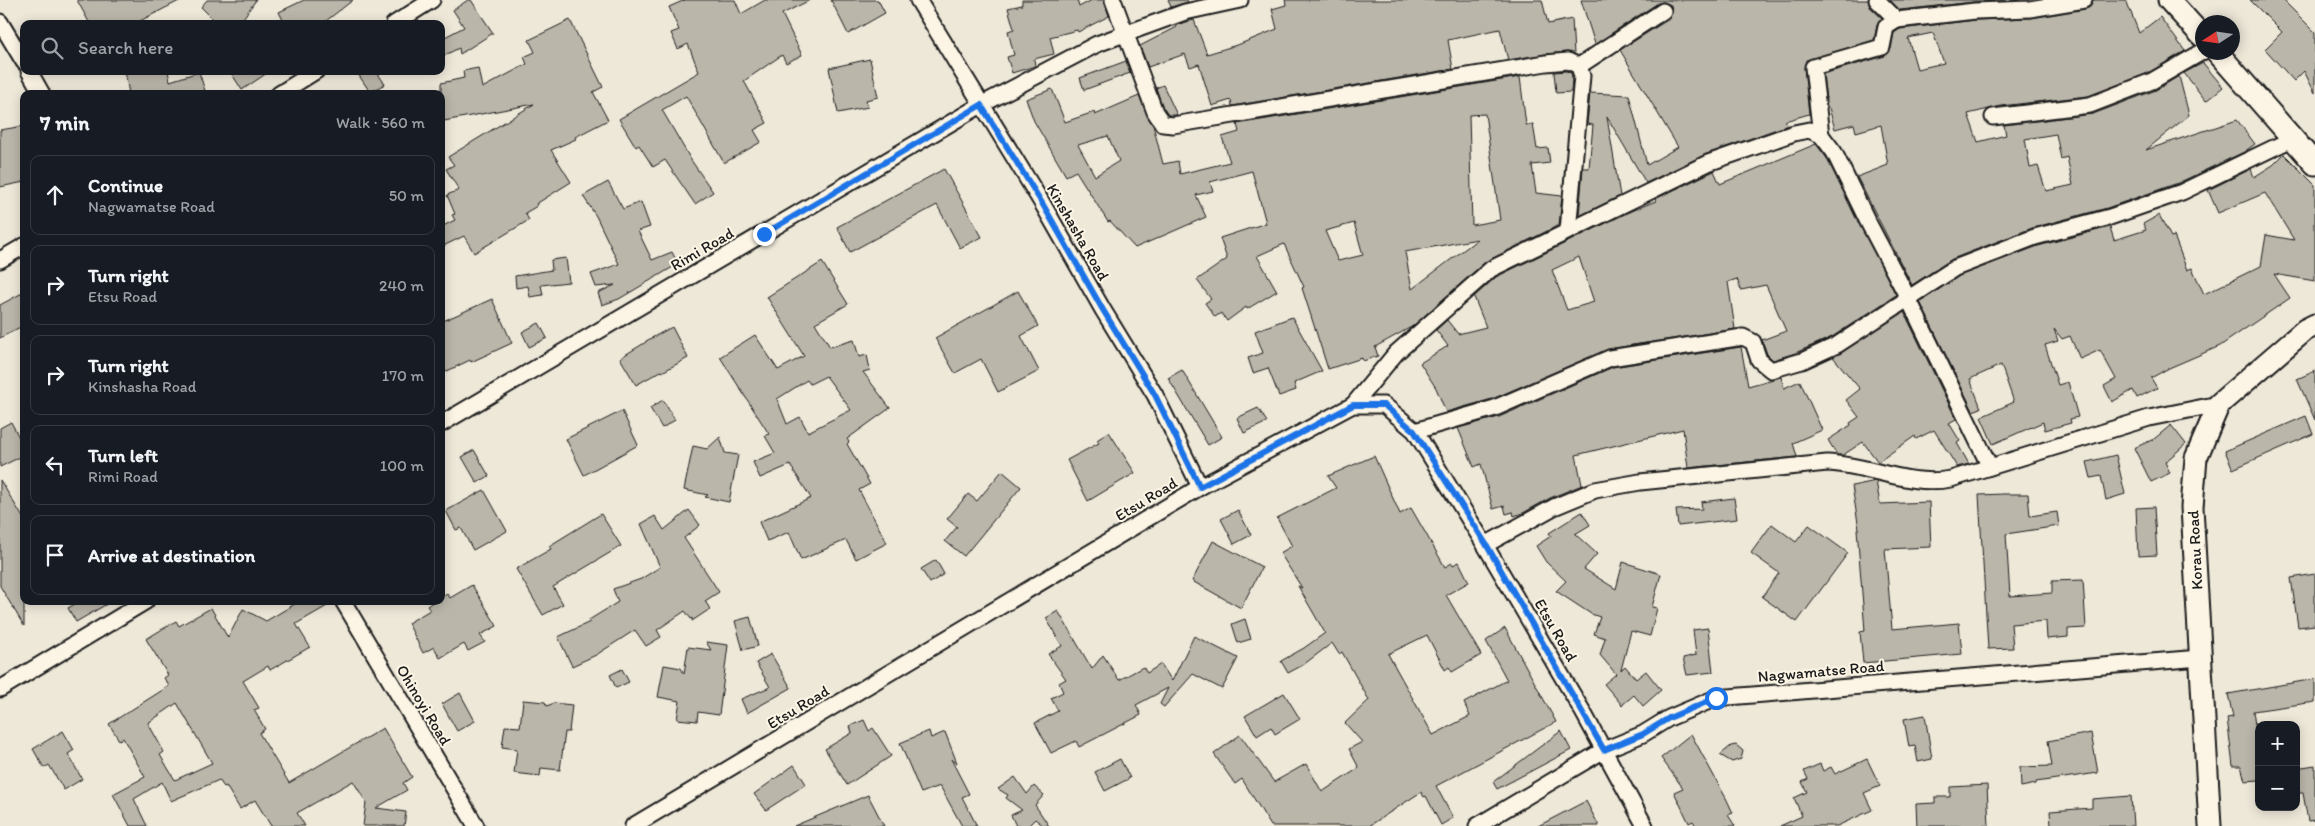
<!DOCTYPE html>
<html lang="en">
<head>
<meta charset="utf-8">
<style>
	:root { --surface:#171b24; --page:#20242c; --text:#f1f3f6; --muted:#9ea1a6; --line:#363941 }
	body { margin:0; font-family:Itim,sans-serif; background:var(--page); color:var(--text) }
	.controls { position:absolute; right:15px; bottom:15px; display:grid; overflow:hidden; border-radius:10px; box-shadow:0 2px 12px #0003 }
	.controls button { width:45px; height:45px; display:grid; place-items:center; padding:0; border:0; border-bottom:1px solid var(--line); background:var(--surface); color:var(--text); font:25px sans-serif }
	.compass { position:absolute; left:2195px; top:15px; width:45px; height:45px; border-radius:50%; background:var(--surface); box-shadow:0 2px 12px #0003; rotate:258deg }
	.stop { position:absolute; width:15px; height:15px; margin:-11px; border:4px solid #1a73e8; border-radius:50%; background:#fff }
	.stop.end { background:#1a73e8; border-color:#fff; box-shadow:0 1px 5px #0008 }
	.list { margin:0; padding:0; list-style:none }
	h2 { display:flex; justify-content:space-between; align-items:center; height:65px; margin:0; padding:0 20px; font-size:21px }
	h2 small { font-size:16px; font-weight:400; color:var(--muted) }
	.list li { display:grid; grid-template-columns:32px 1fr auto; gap:15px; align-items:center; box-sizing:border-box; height:80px; margin:0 10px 10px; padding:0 10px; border:1px solid var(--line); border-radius:10px }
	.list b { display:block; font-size:19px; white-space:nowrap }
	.list p { margin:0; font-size:16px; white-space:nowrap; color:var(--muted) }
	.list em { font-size:16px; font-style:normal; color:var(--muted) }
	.icon { flex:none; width:28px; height:28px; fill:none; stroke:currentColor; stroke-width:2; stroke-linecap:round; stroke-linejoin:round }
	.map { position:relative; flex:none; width:2315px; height:826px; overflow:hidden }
	.search { position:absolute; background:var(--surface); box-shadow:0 2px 12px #0003; left:20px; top:20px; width:425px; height:55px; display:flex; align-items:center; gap:12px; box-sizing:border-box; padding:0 18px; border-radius:10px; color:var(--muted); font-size:19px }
	.panel { position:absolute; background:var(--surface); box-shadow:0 2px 12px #0003; left:20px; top:90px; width:425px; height:515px; border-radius:10px }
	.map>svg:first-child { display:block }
	.building { fill:#bab6aa; stroke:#1c1c1c; fill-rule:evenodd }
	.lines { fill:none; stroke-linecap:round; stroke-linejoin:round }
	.street-casing { stroke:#1c1c1c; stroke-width:19 }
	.secondary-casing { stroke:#1c1c1c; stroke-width:25 }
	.street { stroke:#fcf5e5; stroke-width:15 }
	.secondary { stroke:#fcf5e5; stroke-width:21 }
	.route { stroke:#1a73e8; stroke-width:6 }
	.labels { text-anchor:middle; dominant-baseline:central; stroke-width:4; stroke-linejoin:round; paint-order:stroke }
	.street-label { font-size:16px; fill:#1c1c1c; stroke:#fcf5e5 }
</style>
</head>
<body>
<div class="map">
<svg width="2315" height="826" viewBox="0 0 2315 826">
	<rect width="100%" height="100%" fill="#eee8d9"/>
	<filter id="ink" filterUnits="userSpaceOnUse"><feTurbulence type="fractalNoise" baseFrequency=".02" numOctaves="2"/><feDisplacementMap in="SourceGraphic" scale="10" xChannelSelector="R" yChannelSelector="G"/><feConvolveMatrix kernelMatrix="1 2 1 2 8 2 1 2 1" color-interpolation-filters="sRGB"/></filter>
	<g filter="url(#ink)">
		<g class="building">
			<path d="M77,0H181L134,24H90Z"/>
			<path d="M207,0H256L239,24H218L201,7Z"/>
			<path d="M304,0H353L322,24H285L279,12Z"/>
			<path d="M468,0H471L493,33L460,54L459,48L441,57V39L464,27L453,10Z"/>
			<path d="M685,0H735L741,14L765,0H810L782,14L802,55L786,63L782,55L744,81L767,123L754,130L761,142L724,163L686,96L662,110L691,160L713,192L695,204L665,160L653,167L639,145L636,147L619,119L699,72L688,44L678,49L671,33L679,30L669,7Z"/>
			<path d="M831,0H878L885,13L848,34Z"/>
			<path d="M1022,0H1077L1079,7L1092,0H1104L1109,16L1078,32L1077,30L1050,37L1054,54L1034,59L1035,66L1012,73L1007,57L1014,55L1008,31L1014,29L1008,8L1022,5Z"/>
			<path d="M1168,0H1187L1188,2L1171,7Z"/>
			<path d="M1285,0H1542L1548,24L1572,19L1574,54L1567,52L1545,54L1508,60L1500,29L1448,40L1453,69L1232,106L1231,100L1212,106L1199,64L1190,67L1185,54L1148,67L1140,46L1177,27L1176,25L1194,20L1207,54L1240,44L1277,29L1272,9L1286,5Z"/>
			<path d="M1581,0H1868L1870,7L1882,18L1877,25L1874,40L1806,60L1804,68L1809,114L1785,121L1788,125L1704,155L1646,183L1607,117L1620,196L1579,216L1583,168H1589L1593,125L1587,124L1590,93L1629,95L1647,165L1678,147L1620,50L1669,19L1672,11L1671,5L1663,2L1658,3L1595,44Z"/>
			<path d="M1890,0H2020L1974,2L1900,10Z"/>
			<path d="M2093,0H2126L2139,33L2160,17L2185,51L2148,73L2088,96L2001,106L1968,114L1978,142L2006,135L2004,125L2093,114L2156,90L2179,76L2189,115L2146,150L2237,120L2255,144L2244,152L2178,183L2107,208L2032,228L1952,259L1912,285L1857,177L1888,165L1881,125L1856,132L1854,124L1835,129L1829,108H1827L1823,74L1885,56L1891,49L1894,33L1900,29L1976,20L2032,18L2086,9L2090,7ZM1933,33L1944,63L1917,69L1908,38ZM2056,134L2061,159L2067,157L2073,185L2046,191L2038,166L2030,168L2025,139Z"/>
			<path d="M2250,0H2283L2315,32V93L2304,71L2294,81L2265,49L2282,32Z"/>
			<path d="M570,20L603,87L593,92L608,120L575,137L576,139L551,150L571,182L536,204L537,206L525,213L529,220L474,253L464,236L441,247V227L455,220L452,215L455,214L447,195L459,190L446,169L454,165L448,157L534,104L444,121L441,111V83L464,78L463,71L478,68L482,88L527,64L524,57L535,52L529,40Z"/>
			<path d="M870,59L878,97L866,100L868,107L838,113L829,68Z"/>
			<path d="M1126,61L1130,73L1084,90L1080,78Z"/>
			<path d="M2203,63L2223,87L2206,101L2184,73Z"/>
			<path d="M125,71H168L170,81L199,72L206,94H129Z"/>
			<path d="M230,71H270L242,90Z"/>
			<path d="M356,71H376L385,84L370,92Z"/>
			<path d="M1566,71L1571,73L1572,77L1571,92L1556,93L1554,72Z"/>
			<path d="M1520,77L1526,125L1533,124L1537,149L1548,148L1550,163L1532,165L1536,193L1562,196L1559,225L1485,262L1413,326L1375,347L1378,356L1363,361L1362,358L1328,369L1302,288L1304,287L1284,244L1257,256L1277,291L1247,309L1246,307L1227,321L1221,313L1215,317L1205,303L1211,299L1197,280L1227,259L1220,238L1266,223L1252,171L1210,182L1213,191L1196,195L1206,217L1135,248L1110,221L1108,222L1076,171L1066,176L1034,121L1026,99L1052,89L1065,122L1094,112L1095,115L1139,96L1153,125L1163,164L1178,161L1180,174L1230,162L1222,137L1239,132L1237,124ZM1485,114L1500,220L1472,225L1469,115ZM1108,136L1119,161L1095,176L1078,145ZM1354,223L1363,255L1338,261L1325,231ZM1478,239L1412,289L1405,252Z"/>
			<path d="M1163,85L1177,115H1168L1163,108L1156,88Z"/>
			<path d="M24,126V182L0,187V130Z"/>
			<path d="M1816,144L1826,157L1896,295L1832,337L1795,353L1773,360L1767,354L1762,340L1786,331L1766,285L1741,290L1737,279L1728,282L1735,329L1608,349L1492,399L1446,412L1436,388L1420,363L1448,346L1436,330L1447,320L1458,334L1486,327L1474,297L1496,277L1631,211L1656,201L1655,199L1712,172L1714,171L1720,184ZM1579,257L1594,302L1567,310L1552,270Z"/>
			<path d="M2284,154L2315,185V281L2274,274L2290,298L2220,346L2169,368L2151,378L2157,388L2137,398L2133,390L2112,402L2104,386L2116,379L2100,350L2080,359L2070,336L2062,339L2054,329L2058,341L2045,345L2058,385L2068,382L2078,417L2070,419L2071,423L2045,430L2043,422L1993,444L1981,417L2014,402L2001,365L1970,379L1981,408L1973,411L1920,302L1959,276L2038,246L2110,227L2114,240L2146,230L2143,224L2159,215L2171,237L2174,236L2187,270L2192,268L2204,294L2261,266L2266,235L2294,240L2265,193L2218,213L2208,190L2251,169L2254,177L2273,165Z"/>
			<path d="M944,169L982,237L960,248L937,205L850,252L837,227Z"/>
			<path d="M608,182L623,209L641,202L650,227L638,231L652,260L672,252L678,264L619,299L602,305L598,293L615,285L596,287L591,274L619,264L596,216L583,196Z"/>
			<path d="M566,258L569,282L541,285L543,295L530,297L528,286L516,288L515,276L552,270L551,260Z"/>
			<path d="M822,262L848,304L815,323L830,347L854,340L859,357L867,355L870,370L863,372L890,408L847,439L849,442L847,444L870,484L859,490L887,543L856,559L846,540L801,560L789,532L767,541L759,522L811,498L790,465L760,478L753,462L775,453L765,436L769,434L720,357L755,335L778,370L804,356L767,297ZM826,376L851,410L808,432L800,417L787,424L777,399L807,380L810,384Z"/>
			<path d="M1018,291L1038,326L1021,336L1039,371L998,392L981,359L955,373L935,338Z"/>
			<path d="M24,292V325L0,338V305Z"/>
			<path d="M492,299L512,343L471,362L470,360L441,374V322Z"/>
			<path d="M1904,312L1956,419L1949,423L1960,441L1957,443L1969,464L1957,467L1934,430L1916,439L1915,436L1878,462L1863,442L1843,455H1837L1828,440L1851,425L1850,423L1859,417L1846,400L1860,389L1833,357Z"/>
			<path d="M1292,317L1322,371L1294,383L1296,390L1279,396L1268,368L1253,373L1248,358L1263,353L1255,331Z"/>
			<path d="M539,323L547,338L529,347L522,332Z"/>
			<path d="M672,327L688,358L662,372L661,371L636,385L620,358L646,342V341Z"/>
			<path d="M1741,347L1748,386L1781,377L1784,388L1800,381L1822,430L1793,443L1797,457L1688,468L1683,429L1576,455L1582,485L1550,498L1523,513L1514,516L1513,512L1506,514L1504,506L1493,509L1481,464L1474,467L1458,428L1499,417L1613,367Z"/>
			<path d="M1182,370L1222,437L1208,445L1168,378Z"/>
			<path d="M2315,371V420L2297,379Z"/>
			<path d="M663,400L675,420L662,428L650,408Z"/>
			<path d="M1258,408L1267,422L1244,433L1237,418Z"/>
			<path d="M622,411L638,445L584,475L566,439Z"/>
			<path d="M2306,416L2313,434L2233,469L2225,451Z"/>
			<path d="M11,422L24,447V455L0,467V428Z"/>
			<path d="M2171,425L2186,444L2165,462L2170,473L2151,482L2134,448L2154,439Z"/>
			<path d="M1109,432L1135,473L1088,501L1067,460L1099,443L1097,440Z"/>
			<path d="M720,437L725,453L738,455L729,502L705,497L708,495L684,490L693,446L707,449Z"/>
			<path d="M474,450L489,476L477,483L462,457Z"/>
			<path d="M2116,455L2125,494L2106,500L2101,476L2091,478L2087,462Z"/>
			<path d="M1374,456L1400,514L1411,508L1445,567L1452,563L1453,565L1459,562L1469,582L1446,595L1481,655L1452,672L1449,667L1445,670L1427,635L1388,654L1433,735L1470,716L1464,703L1507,680L1486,641L1505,628L1556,722L1436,786L1453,818L1441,825L1426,796L1424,797L1421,792L1369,826H1271L1242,779L1235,784L1214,754L1240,735L1274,782L1306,764L1322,792L1359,768L1349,749L1362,742L1345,723L1369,700L1342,652L1339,654L1332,643L1303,665L1288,673L1281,661L1304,648L1325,633L1298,586L1302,588L1280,553L1292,546L1277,518L1336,488L1328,476Z"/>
			<path d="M1002,471L1021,487L964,556L945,541L957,527L947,519L968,494L977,501Z"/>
			<path d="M0,480L24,519V626L0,586Z"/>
			<path d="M1876,481L1880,504L1929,502L1931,547L1885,549L1892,629L1959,623L1962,654L1863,663L1860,632L1865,631L1857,529H1859L1852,486Z"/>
			<path d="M484,490L507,531L473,550L461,528L456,530L446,511Z"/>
			<path d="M2003,494H2028L2030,516L2057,512L2059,526L2006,534L2010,596L2052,593V581L2083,580L2086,628L2068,629V637L2047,639L2046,621L2011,624L2013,648L1988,649L1979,495Z"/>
			<path d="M1734,498L1737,519L1678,526L1676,510L1702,509L1701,502Z"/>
			<path d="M2154,507L2157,555L2138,556L2136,508Z"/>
			<path d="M689,510L700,525L684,538L719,592L705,601L710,609L692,621V618L691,619L685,611L657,630L661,637L646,646L635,630L596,655L572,666L558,637L590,622L589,620L618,602L613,589L641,579L660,567L641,524L655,516L664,530Z"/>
			<path d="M1238,510L1251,535L1234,544L1221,519Z"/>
			<path d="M1582,512L1590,525L1575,534L1597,554L1584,569L1616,589L1623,562L1661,574L1652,607L1657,608L1650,636L1631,631L1621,670L1625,666L1636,679L1646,671L1661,690L1643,706L1634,695L1622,705L1604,684L1616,674L1600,655L1605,638L1594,634L1600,617L1591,614L1556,591L1566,581L1546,562L1536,546L1551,536L1549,533Z"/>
			<path d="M601,514L621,546L553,587L563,604L543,615L516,569L551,549L549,546Z"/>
			<path d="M1772,524L1796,542L1809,525L1848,553L1797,622L1762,597L1779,573L1751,553Z"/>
			<path d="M1213,541L1262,567L1241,608L1192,581Z"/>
			<path d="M936,560L944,574L930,583L921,569Z"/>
			<path d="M2315,574V625L2298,627L2291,578Z"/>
			<path d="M472,585L497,626L480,635L485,642L468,651L464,644L440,658L434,647L423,653L408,623L430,610L427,606L434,601H441V597L447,594L450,598Z"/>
			<path d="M80,601H112L76,622L68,608Z"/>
			<path d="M300,601L334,602L296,624L310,647L270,670L268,666L243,681L259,708L254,710L265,729L259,733L289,783L383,728L412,777L403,783L407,790L376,808L406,812L404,826H363L366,802L353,781L297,813L305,826H271L255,800L240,809L226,786L224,787L219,780L171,801L162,782L134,799L147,826H130L113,794L145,777L123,738L119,740L109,724L169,686L164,678L168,675L146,639L176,621L179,626L211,608L228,638L243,609L266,621ZM177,703L212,763L175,780L160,755L164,752L148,723Z"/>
			<path d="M1058,611L1092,669L1103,655L1119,680L1143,667L1147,673L1161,664L1172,681L1194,636L1238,658L1222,689L1193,674L1164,707L1160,704L1168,688L1136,705L1141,715L1079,747L1076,741L1051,753L1035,723L1058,711L1051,698L1063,692L1059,683L1066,679L1048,654L1062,646L1046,618Z"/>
			<path d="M750,617L758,646L743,650L735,621Z"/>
			<path d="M1245,619L1251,639L1238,643L1232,624Z"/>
			<path d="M1708,628L1713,672L1687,675L1683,658L1696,655L1693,630Z"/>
			<path d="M706,642L728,645L719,715L698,712L697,721L677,719L680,701L658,697L664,665L681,668L684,674L688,647L711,650Z"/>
			<path d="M771,654L791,688L747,713L741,699L770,687L756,663Z"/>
			<path d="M622,669L629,682L616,688L610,675Z"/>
			<path d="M2315,679V702L2253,711L2259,754V780L2245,781L2241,766H2233L2227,718L2233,717L2228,694Z"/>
			<path d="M460,693L475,721L457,731L442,704Z"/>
			<path d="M1284,693L1300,719L1275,734L1271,727L1257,736L1245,716Z"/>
			<path d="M523,700L545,702L547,706L554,703L572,705L569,732H565L560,770L541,768L540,776L514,773L517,749L502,747L505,726L520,727Z"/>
			<path d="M1925,715L1932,759L1918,762L1915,746L1909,747L1904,719Z"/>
			<path d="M864,720L869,731L873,728L891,756L847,785L825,749L852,733L850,726Z"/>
			<path d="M63,731L74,750L68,754L82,779L64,790L49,765L44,768L33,749Z"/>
			<path d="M929,731L931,738L945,732L957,763L951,759L969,794L962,797L977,826H962L940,786L921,793L900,743Z"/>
			<path d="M1561,731L1571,750L1497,789L1493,782Z"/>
			<path d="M2091,733L2098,773L2036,782V784L2021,787L2020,767L2052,766L2048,741Z"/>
			<path d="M1691,734L1727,800L1733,813L1728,815L1735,826H1696L1693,821L1689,823L1674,792L1683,788L1661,758Z"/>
			<path d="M1736,745L1743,751L1741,759L1732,762L1720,755L1731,746Z"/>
			<path d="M1120,759L1130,778L1105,791L1095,772Z"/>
			<path d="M1867,759L1880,786L1864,793L1872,810L1837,826H1780L1802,816L1794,798L1807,792L1802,782L1808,779L1804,771L1820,764L1823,771L1831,767L1835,774Z"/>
			<path d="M794,765L806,784L766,810L754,794Z"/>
			<path d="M2315,765V820L2308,821L2303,793H2299L2296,768Z"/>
			<path d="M1015,777L1027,794L1034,786L1044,795L1035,805L1049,826H1044L1035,819L1028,826H1016L1011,815L1022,810L1006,798L1008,795L998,789Z"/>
			<path d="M1987,785L1989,826H1917L1916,804L1935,803V797H1950V787Z"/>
			<path d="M868,795L884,826H794Z"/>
			<path d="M2131,796L2133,826H2051L2050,811L2092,808V799Z"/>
			<path d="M1586,801L1599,826H1538Z"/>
		</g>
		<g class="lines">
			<defs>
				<g id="street">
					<path d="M918,0L1042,203L1103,310L1155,395L1200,487"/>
					<path d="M1113,0L1155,112L1163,124L1173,125L1546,63L1568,61L1579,66L1582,76L1568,231"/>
					<path d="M1877,0L1897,20L1975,11L2030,9L2084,0"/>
					<path d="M0,22L24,62"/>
					<path d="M394,24L432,0"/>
					<path d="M1579,66L1663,11"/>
					<path d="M29,71L42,94"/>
					<path d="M279,94L316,71"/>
					<path d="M1993,117L2090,105L2152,81L2202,52"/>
					<path d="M1821,135L1813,67L1882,47L1886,27L1897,20"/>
					<path d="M0,260L24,246"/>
					<path d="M1353,405L1396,353L1491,269L1708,163L1794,133L1809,130L1821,135L1834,152L1868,222L1908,298L1990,467"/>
					<path d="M441,424L981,105L1097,44L1185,12L1240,0"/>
					<path d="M1415,431L1495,408L1610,358L1743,337L1753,342L1759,360L1771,370L1802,361L1837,345L1955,268L2035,237L2110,217L2182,192L2292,139"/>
					<path d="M1485,545L1554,507L1595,490L1640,482L1827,463C1871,465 1907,487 1951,479L2149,418L2219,404"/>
					<path d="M343,601L476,826"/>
					<path d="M0,689L146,601"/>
					<path d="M633,826L1200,487L1353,405H1384L1415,431L1485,545L1583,712L1645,826"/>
					<path d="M1477,826L1604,750L1643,734L1669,718L1716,698L2200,658"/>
				</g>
				<g id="secondary">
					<path d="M2169,0L2202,36"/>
					<path d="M2217,52L2315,164"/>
					<path d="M2210,826L2192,507L2196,458L2219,404L2305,330L2315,325"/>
				</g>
			</defs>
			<use href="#street" class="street-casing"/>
			<use href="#secondary" class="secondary-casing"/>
			<use href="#street" class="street"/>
			<use href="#secondary" class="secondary"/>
		</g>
	</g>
	<g class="lines" filter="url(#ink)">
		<path class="route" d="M764,234L981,105L1042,203L1103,310L1155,395L1200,487L1353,405H1384L1414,431L1486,544L1604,750L1643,734L1669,718L1716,698"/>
	</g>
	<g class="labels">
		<g class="street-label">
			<text transform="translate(1078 232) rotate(60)">Kinshasha Road</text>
			<text transform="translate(702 249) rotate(-30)">Rimi Road</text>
			<text transform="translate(1146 499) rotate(-31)">Etsu Road</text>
			<text transform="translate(2195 550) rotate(-93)">Korau Road</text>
			<text transform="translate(1556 630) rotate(60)">Etsu Road</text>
			<text transform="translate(1821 671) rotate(-5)">Nagwamatse Road</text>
			<text transform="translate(424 705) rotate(59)">Ohinoyi Road</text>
			<text transform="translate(798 707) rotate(-31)">Etsu Road</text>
		</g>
	</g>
</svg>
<div class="controls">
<button>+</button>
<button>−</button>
</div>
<svg class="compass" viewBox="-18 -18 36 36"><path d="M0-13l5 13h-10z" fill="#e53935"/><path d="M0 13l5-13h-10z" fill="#9ea1a6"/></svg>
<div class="stop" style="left:1716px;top:698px"></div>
<div class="stop end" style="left:764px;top:234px"></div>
<div class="search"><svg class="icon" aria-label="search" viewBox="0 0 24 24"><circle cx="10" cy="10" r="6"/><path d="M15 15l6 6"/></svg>Search here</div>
<section class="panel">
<h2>7 min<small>Walk · 560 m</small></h2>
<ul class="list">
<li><svg class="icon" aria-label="ahead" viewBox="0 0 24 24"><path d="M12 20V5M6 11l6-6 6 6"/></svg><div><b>Continue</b><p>Nagwamatse Road</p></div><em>50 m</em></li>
<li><svg class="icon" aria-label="right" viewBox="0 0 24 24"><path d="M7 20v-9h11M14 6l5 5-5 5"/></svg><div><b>Turn right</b><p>Etsu Road</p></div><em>240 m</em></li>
<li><svg class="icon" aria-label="right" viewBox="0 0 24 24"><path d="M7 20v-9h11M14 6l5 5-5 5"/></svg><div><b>Turn right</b><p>Kinshasha Road</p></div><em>170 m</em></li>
<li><svg class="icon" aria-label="left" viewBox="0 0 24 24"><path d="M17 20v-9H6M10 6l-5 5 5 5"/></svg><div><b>Turn left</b><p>Rimi Road</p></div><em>100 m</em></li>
<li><svg class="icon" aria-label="arrive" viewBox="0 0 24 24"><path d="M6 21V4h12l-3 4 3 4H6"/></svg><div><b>Arrive at destination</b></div></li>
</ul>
</section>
</div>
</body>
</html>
